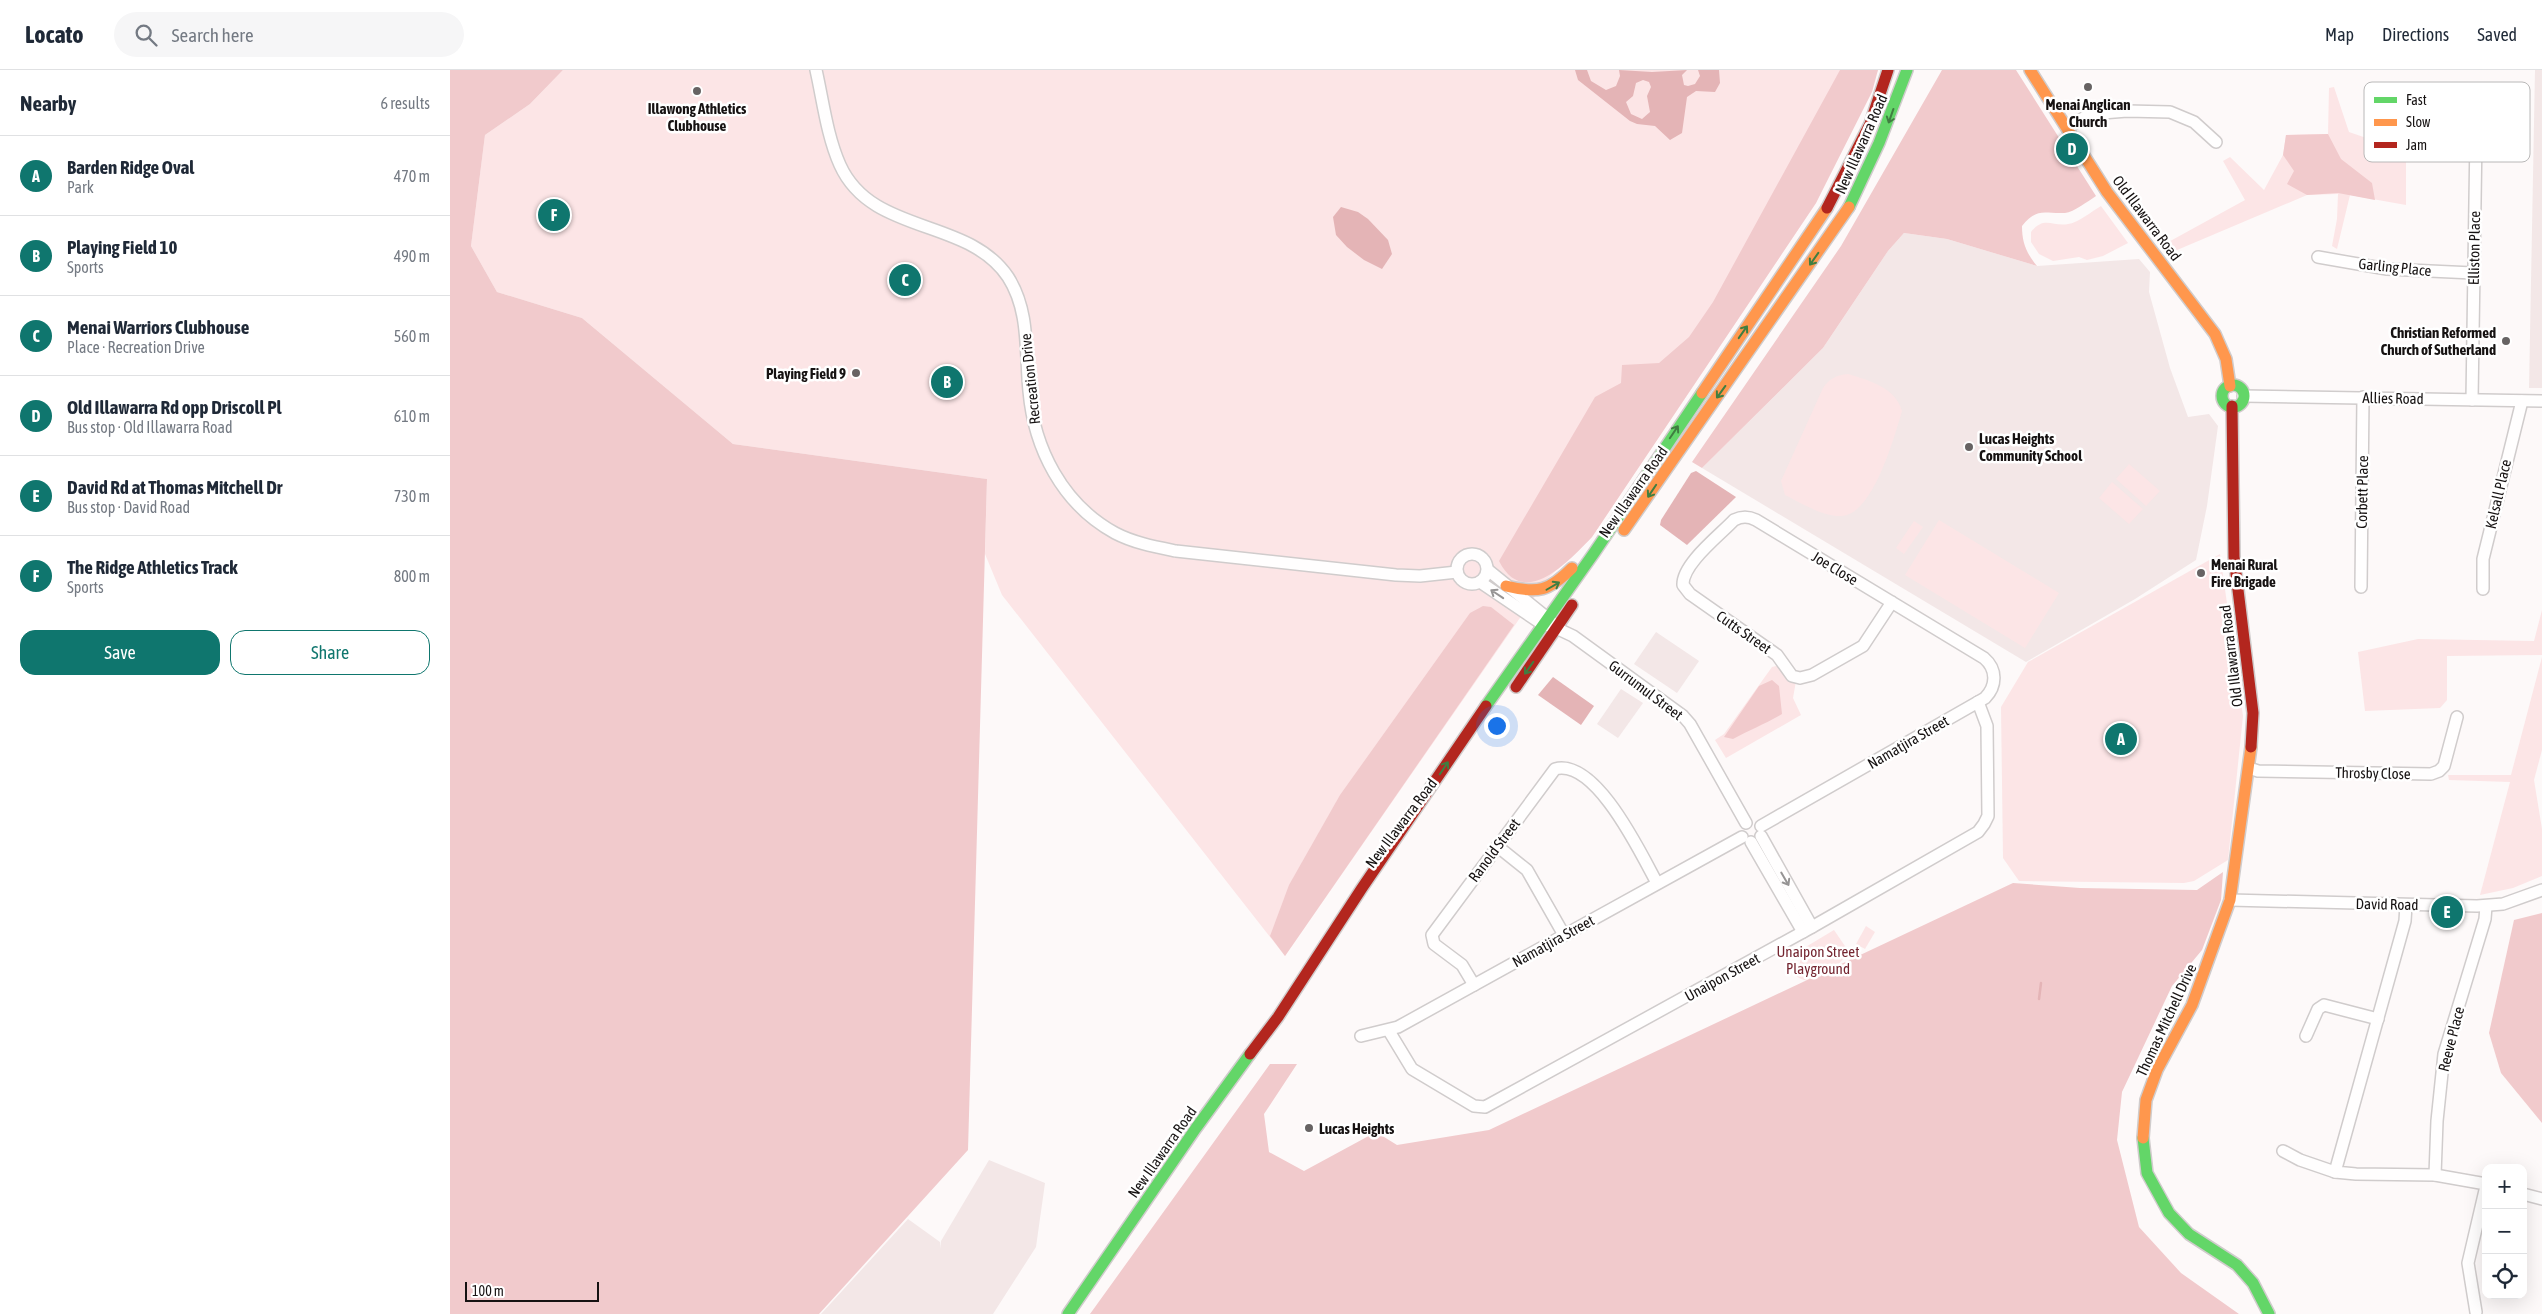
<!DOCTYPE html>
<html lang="en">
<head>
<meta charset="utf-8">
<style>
	:root { --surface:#fff; --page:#f6f6f7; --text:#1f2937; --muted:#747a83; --line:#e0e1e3; --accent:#0f766e }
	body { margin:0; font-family:"Asap Condensed",sans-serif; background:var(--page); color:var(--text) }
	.controls { position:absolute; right:15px; bottom:15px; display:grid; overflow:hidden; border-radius:10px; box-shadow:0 5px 20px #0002 }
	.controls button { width:45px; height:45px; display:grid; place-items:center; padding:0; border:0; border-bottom:1px solid var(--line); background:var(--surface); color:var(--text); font:25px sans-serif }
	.scale { position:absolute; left:15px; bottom:12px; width:134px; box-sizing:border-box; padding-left:5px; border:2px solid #161212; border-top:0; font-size:14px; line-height:18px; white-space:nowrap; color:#161212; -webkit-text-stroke:4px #fff; paint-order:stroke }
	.you { position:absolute; left:1046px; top:655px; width:18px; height:18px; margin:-12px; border:4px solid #fff; border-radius:50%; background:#1a73e8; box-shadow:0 0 0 8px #1a73e833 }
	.badge { display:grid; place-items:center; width:32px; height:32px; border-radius:50%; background:var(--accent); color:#fff; font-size:16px; font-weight:700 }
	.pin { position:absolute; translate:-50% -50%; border:2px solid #fff; box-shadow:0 1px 5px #0006 }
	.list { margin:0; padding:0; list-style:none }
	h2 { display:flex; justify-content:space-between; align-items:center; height:65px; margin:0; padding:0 20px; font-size:21px }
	h2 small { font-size:16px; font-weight:400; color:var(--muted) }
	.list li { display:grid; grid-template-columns:32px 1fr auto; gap:15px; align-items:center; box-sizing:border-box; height:80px; padding:0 20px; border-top:1px solid var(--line) }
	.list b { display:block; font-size:19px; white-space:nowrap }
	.list p { margin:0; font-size:16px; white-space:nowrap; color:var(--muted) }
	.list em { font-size:16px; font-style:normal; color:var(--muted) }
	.actions { display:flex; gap:10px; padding:15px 20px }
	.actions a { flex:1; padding:11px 0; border:1px solid var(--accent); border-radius:15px; text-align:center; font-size:18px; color:var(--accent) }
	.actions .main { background:var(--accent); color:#fff }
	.icon { flex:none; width:28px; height:28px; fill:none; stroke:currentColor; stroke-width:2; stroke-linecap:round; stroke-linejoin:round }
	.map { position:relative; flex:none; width:2092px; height:1244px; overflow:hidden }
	header { display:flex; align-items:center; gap:30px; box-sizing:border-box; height:70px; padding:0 25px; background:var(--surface); border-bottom:1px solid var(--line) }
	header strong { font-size:24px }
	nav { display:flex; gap:28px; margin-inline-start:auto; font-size:18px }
	.search { width:350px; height:45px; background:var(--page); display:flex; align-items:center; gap:12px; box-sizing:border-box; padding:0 18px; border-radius:28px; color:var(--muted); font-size:19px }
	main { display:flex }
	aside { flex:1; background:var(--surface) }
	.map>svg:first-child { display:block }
	.built { fill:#f3e7e7 }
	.green { fill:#fce5e6 }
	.forest { fill:#f1cacc }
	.water { fill:#e4b4b6; fill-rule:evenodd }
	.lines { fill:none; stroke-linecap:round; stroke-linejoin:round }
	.stream { stroke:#e4b4b6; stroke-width:2.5 }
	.street-casing { stroke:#d0cccc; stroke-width:14 }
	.fast-casing { stroke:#d0cccc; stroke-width:14 }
	.slow-casing { stroke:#d0cccc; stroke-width:14 }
	.jam-casing { stroke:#d0cccc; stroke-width:14 }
	.street { stroke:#fffefe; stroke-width:11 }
	.fast { stroke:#63d668; stroke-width:11 }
	.slow { stroke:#ff974d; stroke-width:11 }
	.jam { stroke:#b3261e; stroke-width:11 }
	.oneway { stroke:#407e41 }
	.oneway2 { stroke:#969494 }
	.poi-dot { fill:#676363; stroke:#fff; stroke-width:2 }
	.labels { text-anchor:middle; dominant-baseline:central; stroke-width:5; stroke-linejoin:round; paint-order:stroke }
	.poi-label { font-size:15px; font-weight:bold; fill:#161212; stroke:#fff; text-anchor:start }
	.street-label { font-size:15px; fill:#161212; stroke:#fff }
	.park-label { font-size:15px; fill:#742530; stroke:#fff }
	.key { fill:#fff; stroke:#b9b8b8; stroke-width:1 }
	.key-label { font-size:14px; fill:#161212 }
</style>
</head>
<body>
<header>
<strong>Locato</strong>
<div class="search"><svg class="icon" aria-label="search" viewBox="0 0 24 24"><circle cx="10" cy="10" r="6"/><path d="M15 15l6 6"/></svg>Search here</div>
<nav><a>Map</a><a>Directions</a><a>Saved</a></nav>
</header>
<main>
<aside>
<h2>Nearby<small>6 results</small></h2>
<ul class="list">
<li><span class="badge">A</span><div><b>Barden Ridge Oval</b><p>Park</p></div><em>470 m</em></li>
<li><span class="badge">B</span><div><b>Playing Field 10</b><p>Sports</p></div><em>490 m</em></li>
<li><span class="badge">C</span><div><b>Menai Warriors Clubhouse</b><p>Place · Recreation Drive</p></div><em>560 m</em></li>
<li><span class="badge">D</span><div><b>Old Illawarra Rd opp Driscoll Pl</b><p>Bus stop · Old Illawarra Road</p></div><em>610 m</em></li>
<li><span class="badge">E</span><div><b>David Rd at Thomas Mitchell Dr</b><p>Bus stop · David Road</p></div><em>730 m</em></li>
<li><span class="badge">F</span><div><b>The Ridge Athletics Track</b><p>Sports</p></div><em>800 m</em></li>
</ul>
<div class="actions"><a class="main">Save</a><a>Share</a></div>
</aside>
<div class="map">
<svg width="2092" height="1244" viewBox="0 0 2092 1244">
	<rect width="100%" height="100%" fill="#fdf9f9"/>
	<g class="built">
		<path d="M2085,0H2092V318H2079Z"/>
		<path d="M1454,163L1497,169L1587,196L1689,189L1700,202L1699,222L1720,298L1738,347L1759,344L1768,356L1757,436L1746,490L1685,529L1576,592L1252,398L1373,278L1438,181Z"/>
		<path d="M1206,562L1249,591L1227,623L1184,594Z"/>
		<path d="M1171,619L1193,633L1168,668L1147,654Z"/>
		<path d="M539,1090L595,1113L586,1177L543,1244H371L458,1149L490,1172V1179L491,1171Z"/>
	</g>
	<g class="green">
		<path d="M113,0H1428L1366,133L1142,467L1097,509L835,886L552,525L535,484L537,409L283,374L132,248L47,222L21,176L35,65L80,34Z"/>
		<path d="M1884,17L1899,62L1928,72L1979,57L1981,63L1956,87V135L1900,125L1887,179L1882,176L1887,149L1888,124L1857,125L1720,183L1713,175L1795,130L1773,91L1780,87L1814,120L1833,85L1836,65L1878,64L1879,18Z"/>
		<path d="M1651,136L1678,173L1653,186L1637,190L1629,187L1603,191L1589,184L1581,172V162C1594,145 1603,157 1618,154C1628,153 1642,141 1651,136Z"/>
		<path d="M1398,304C1420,311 1445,317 1452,341C1444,368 1423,444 1392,446C1373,447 1351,433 1335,425L1331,411L1373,318C1380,308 1387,305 1398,304Z"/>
		<path d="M1679,394L1710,421L1696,436L1666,409Z"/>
		<path d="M1662,412L1693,439L1679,454L1649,428Z"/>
		<path d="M1489,450L1609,523L1575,578L1455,505Z"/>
		<path d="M1464,451L1473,457L1454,484L1446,478Z"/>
		<path d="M1770,484L1793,646L1778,790L1744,811L1734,813L1569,811L1553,788L1551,637L1578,592Z"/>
		<path d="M2092,540V585L1997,586V630L1990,638L1915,641L1908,582L1968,569L2084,571Z"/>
		<path d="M2092,587V680L2084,710L2092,759V806L2063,818L2030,825L2060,712L1999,710L1998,705H2061Z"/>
		<path d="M1330,595L1346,611L1343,628L1351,645L1276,688L1265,670L1274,664L1322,597Z"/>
		<path d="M1416,856L1425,862L1415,879L1406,874Z"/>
		<path d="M1384,860L1399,882C1386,897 1368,921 1346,906L1354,878Z"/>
	</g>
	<g class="forest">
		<path d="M0,0H113L80,34L35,65L21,176L47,222L132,248L283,374L537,409L518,1080L369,1244H0Z"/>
		<path d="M1390,0H1428L1422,22L1366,133L1142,467C1120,490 1074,541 1049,491L1145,327L1171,313L1172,295L1209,293L1239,267L1263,232Z"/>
		<path d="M1492,0H1566L1646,126C1638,131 1624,142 1615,143C1593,144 1588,137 1572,156C1572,172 1576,183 1587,196L1497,169L1454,163L1438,181L1373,278L1252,398L1242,392L1391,176Z"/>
		<path d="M1878,64L1891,89L1922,113L1925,130L1888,123L1857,125L1837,114L1844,101L1833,85L1836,65Z"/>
		<path d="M1033,536L1041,537L1064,555L835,886L820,866L839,815L890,725L1020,543Z"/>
		<path d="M1322,610L1329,616L1332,644C1315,654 1299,660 1283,669L1274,667L1309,616Z"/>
		<path d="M1773,802L1771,830L1752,880L1722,916L1672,1022L1667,1070L1689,1157L1731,1203L1789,1244H640L820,994H847L814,1044L819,1082L854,1101L926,1062L947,1075L1039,1060L1563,813L1630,818L1747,820Z"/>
		<path d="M2092,843V1053L2051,1003L2039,963L2064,850Z"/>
	</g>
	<g class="water">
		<path d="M1125,0H1137L1141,11L1156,20L1166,16L1170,6L1169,0L1202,2L1237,0L1232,5L1234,15L1238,16L1245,14L1250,6L1248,0H1269L1270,13L1265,22L1246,21L1237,27L1232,63L1220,70L1205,56L1187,54L1180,51L1128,10ZM1193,10L1199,12L1201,17L1197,26L1200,42L1192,49L1181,44L1176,32L1183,26L1186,13Z"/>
		<path d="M891,137L908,142L918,149L938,170L942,184L932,199L914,190L897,177L886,165L883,147Z"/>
		<path d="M1246,401L1286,427L1237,475L1210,455L1211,450L1241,403Z"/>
		<path d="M1103,607L1144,636L1131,655L1088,625Z"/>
	</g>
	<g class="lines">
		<path class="stream" d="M1589,929L1591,913"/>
		<defs>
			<g id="street">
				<path d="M366,0C373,31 377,66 390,95C422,166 518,147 558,207C580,241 575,282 579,321C584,378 612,434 665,463C684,473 706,477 726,481L946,505L970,506L1007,502"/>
				<path d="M1995,52L2017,54L2024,57L2026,65L2022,330"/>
				<path d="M1617,58L1640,44L1677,41L1720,42L1744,52L1766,72"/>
				<path d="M1868,187L1937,199L2023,203"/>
				<path d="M1793,326L2092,331"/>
				<circle cx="1022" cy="499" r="15"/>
				<path d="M1038,500L1101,551"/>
				<path d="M1030,512L1092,554L1106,558L1123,566L1233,646L1240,654L1296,753"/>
				<path d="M1911,517L1913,327"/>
				<path d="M2033,519V489L2072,331"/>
				<path d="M1799,698L1808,701L1981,704L1989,701L1994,696L2007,647"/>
				<path d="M1311,756L1535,628C1547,616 1547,599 1534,588L1306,450C1298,446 1292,446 1284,450C1270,465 1232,494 1233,515L1240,524L1327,585L1342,606L1350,608L1362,605L1413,576L1442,532"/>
				<path d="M1311,766L1362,857"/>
				<path d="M1301,772L1353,862"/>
				<path d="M1047,776L1077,800L1114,865"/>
				<path d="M1780,830L2027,836L2053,834L2092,820"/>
				<path d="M1956,835L1955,851L1885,1102L1906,1104L1985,1105L2036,1114"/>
				<path d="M1024,915L1012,895L984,874L982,865L1105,699C1146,688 1191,784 1207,813"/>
				<path d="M939,961L962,999L1024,1036L1035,1037L1362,857L1528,762L1534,754L1538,746L1537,656L1528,632"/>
				<path d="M911,966L948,957L1292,767"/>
				<path d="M1856,966L1868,939L1874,935L1928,949"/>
				<path d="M1833,1081L1850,1090L1885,1102"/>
				<path d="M1985,1105L1987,1051L1994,984L2035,849L2036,836"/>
				<path d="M2073,1124L2092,1129"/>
				<path d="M2026,1242L2018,1193L2036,1116"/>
			</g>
			<g id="fast">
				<path d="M1399,137L1429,73L1457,0"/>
				<circle cx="1783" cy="326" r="11"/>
				<path d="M1036,636L1144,483L1252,323"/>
				<path d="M1693,1068L1697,1103L1719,1143L1739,1164L1787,1195L1803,1213L1819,1244"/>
				<path d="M618,1244L746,1058L800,984"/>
			</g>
			<g id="slow">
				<path d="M1580,0L1657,122L1765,264L1776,289L1780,316"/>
				<path d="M1252,323L1377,138"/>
				<path d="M1174,460L1399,137"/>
				<path d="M1056,516C1088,524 1099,521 1122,498"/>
				<path d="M1693,1068L1696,1030L1707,1000L1742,935L1780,830L1801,677"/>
			</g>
			<g id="jam">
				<path d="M1377,138L1420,54L1438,0"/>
				<path d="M1782,336L1784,487L1803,643L1801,677"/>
				<path d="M1066,617L1122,535"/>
				<path d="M800,984L828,947L912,818L1036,636"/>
			</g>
		</defs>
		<use href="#street" class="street-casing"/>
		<use href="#fast" class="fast-casing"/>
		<use href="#slow" class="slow-casing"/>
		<use href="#jam" class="jam-casing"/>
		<use href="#street" class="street"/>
		<use href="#fast" class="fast"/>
		<use href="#slow" class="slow"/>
		<use href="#jam" class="jam"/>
	</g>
	<defs><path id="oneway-shaft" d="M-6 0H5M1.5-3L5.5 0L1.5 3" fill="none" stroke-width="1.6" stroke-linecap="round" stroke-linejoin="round" transform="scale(1.25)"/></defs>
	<g class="oneway">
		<use href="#oneway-shaft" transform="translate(1441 46) rotate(109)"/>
		<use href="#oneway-shaft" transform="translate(1364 189) rotate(125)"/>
		<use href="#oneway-shaft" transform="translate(1293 262) rotate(-55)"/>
		<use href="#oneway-shaft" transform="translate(1271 322) rotate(126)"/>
		<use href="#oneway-shaft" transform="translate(1224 362) rotate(-56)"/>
		<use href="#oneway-shaft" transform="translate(1202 421) rotate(124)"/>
		<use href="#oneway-shaft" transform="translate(1103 516) rotate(-30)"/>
		<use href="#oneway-shaft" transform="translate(1079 598) rotate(125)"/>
		<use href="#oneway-shaft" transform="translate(994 698) rotate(-56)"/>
	</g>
	<g class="oneway2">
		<use href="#oneway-shaft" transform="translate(1047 524) rotate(-146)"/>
		<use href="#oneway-shaft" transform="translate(1335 809) rotate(60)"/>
	</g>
	<g class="poi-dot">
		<circle cx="1638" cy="17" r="5"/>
		<circle cx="247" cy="21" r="5"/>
		<circle cx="2056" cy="271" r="5"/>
		<circle cx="406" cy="303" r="5"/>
		<circle cx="1519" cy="377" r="5"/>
		<circle cx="1751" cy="503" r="5"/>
		<circle cx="859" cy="1058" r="5"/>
	</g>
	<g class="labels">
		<g class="poi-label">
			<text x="1638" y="34" text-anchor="middle">Menai Anglican<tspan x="1638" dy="17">Church</tspan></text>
			<text x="247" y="38" text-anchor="middle">Illawong Athletics<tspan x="247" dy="17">Clubhouse</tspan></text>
			<text x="2046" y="262" text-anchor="end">Christian Reformed<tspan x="2046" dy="17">Church of Sutherland</tspan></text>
			<text x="396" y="303" text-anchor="end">Playing Field 9</text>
			<text x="1529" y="368">Lucas Heights<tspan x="1529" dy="17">Community School</tspan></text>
			<text x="1761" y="494">Menai Rural<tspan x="1761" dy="17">Fire Brigade</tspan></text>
			<text x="869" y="1058">Lucas Heights</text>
		</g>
		<g class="street-label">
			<text transform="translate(1411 74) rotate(-66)">New Illawarra Road</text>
			<text transform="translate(1697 148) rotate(53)">Old Illawarra Road</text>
			<text transform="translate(2024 178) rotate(-89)">Elliston Place</text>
			<text transform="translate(1945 197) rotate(6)">Garling Place</text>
			<text transform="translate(580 309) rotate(-96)">Recreation Drive</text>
			<text transform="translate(1943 328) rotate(1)">Allies Road</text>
			<text transform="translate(1183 422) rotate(-55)">New Illawarra Road</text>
			<text transform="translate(1912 422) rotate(-89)">Corbett Place</text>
			<text transform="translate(2048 424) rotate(-77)">Kelsall Place</text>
			<text transform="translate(1385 498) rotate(31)">Joe Close</text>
			<text transform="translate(1294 562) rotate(35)">Cutts Street</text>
			<text transform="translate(1781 586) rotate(-97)">Old Illawarra Road</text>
			<text transform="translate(1196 620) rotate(37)">Gurrumul Street</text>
			<text transform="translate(1458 672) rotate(-30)">Namatjira Street</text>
			<text transform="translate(1923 703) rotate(1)">Throsby Close</text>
			<text transform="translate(951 753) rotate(-53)">New Illawarra Road</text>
			<text transform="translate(1044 780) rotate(-53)">Ranold Street</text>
			<text transform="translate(1937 834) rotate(1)">David Road</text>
			<text transform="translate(1103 871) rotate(-29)">Namatjira Street</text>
			<text transform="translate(1272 907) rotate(-29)">Unaipon Street</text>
			<text transform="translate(1716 950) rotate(-65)">Thomas Mitchell Drive</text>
			<text transform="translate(2001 969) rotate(-76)">Reeve Place</text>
			<text transform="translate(712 1082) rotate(-55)">New Illawarra Road</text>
		</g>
		<g class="park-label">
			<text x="1368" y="881">Unaipon Street<tspan x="1368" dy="17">Playground</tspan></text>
		</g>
	</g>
	<rect x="1914" y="12" width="166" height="80" rx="8" class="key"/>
	<rect x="1924" y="27" width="23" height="6" fill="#63d668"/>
	<rect x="1924" y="49" width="23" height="7" fill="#ff974d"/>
	<rect x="1924" y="72" width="23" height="6" fill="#b3261e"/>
	<g class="key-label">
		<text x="1956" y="35">Fast</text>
		<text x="1956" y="57">Slow</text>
		<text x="1956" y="80">Jam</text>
	</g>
</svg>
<div class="controls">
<button>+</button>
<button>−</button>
<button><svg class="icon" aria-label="locate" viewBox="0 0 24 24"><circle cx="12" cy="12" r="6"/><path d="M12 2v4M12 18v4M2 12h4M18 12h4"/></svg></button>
</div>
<div class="scale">100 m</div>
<div class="you"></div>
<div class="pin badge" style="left:1671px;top:669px">A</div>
<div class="pin badge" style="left:497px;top:312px">B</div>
<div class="pin badge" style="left:455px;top:210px">C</div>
<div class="pin badge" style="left:1622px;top:79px">D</div>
<div class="pin badge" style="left:1997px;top:842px">E</div>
<div class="pin badge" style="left:104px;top:145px">F</div>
</div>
</main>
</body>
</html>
